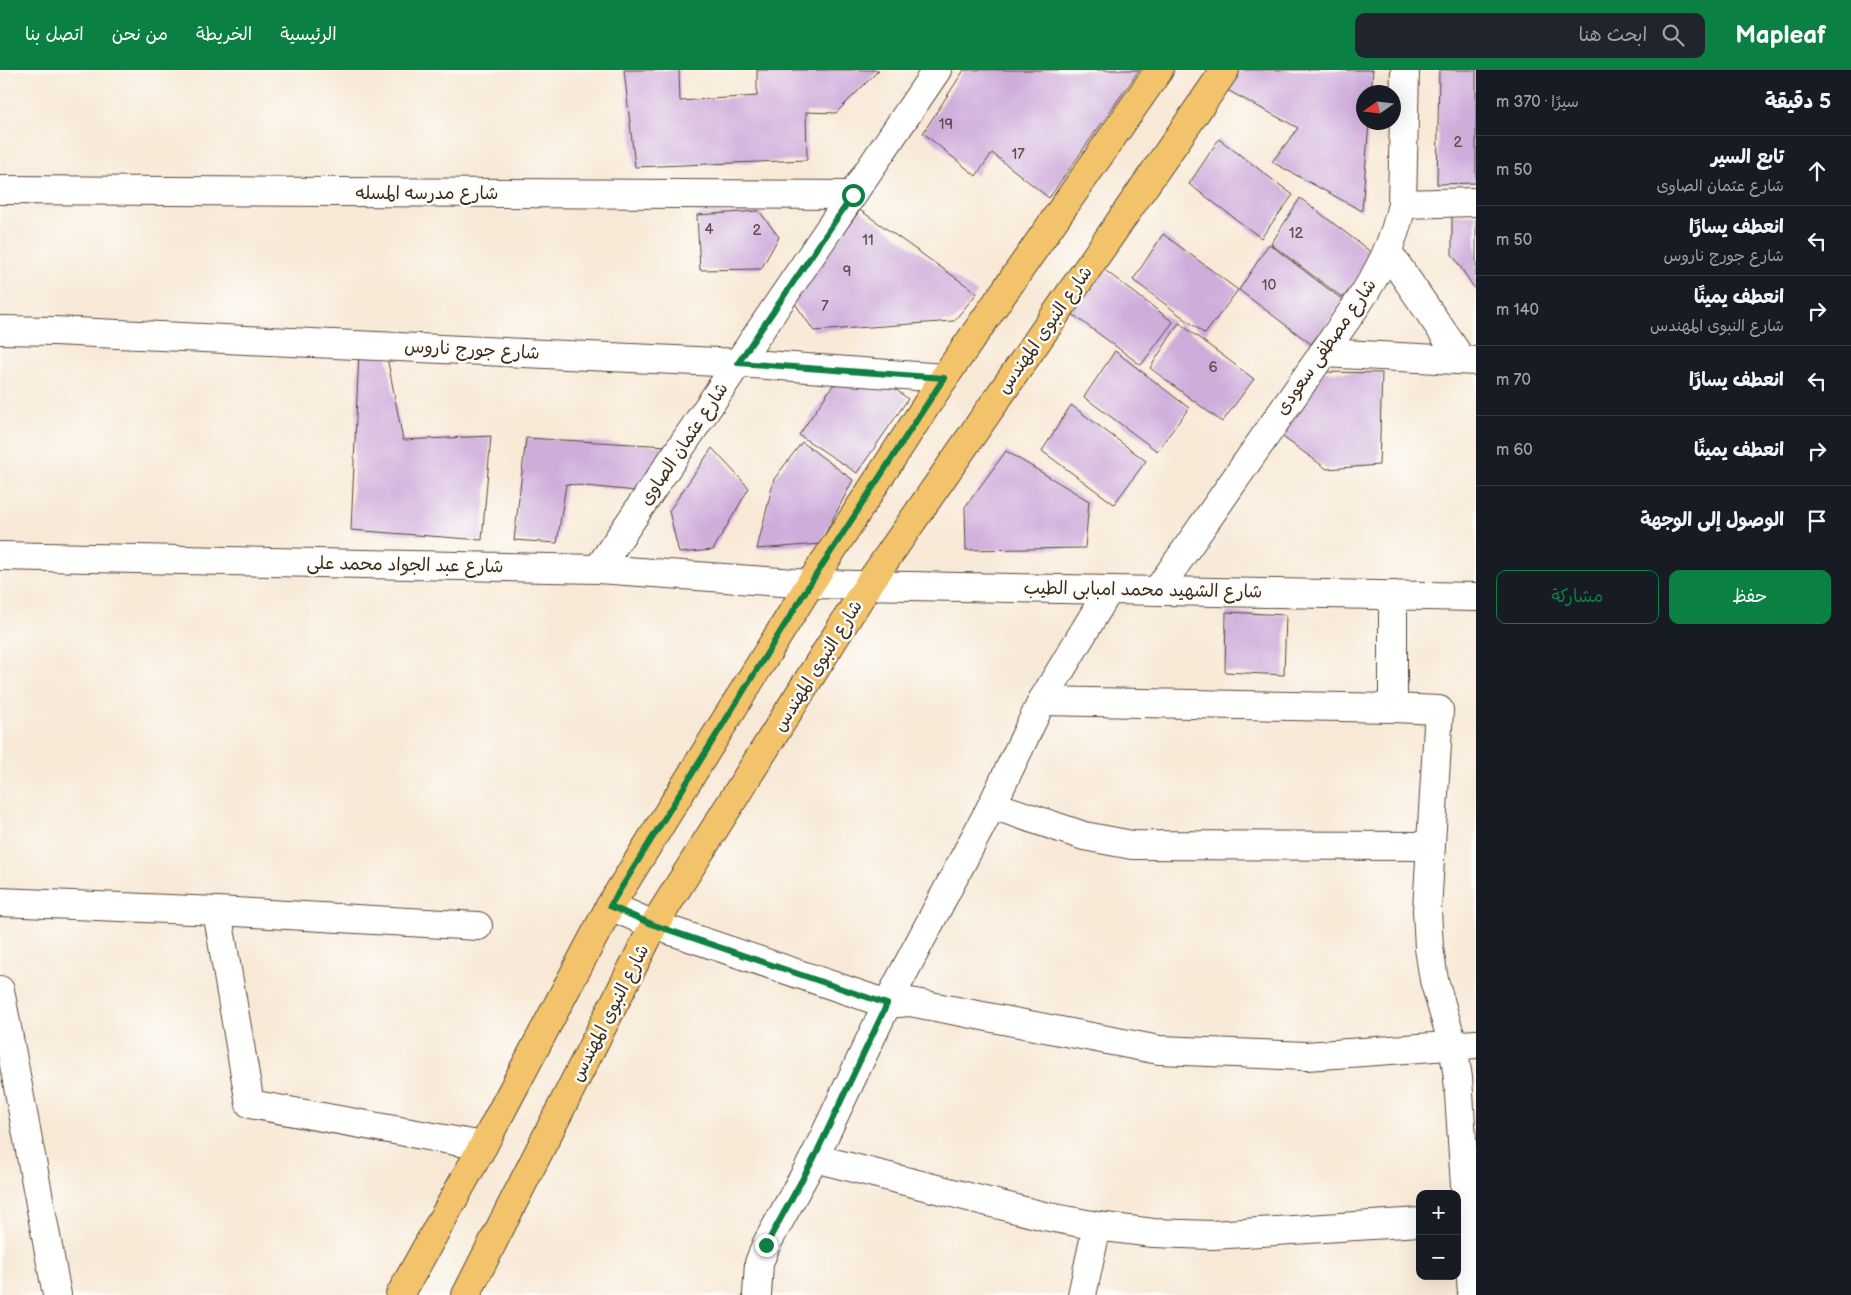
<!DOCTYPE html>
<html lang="ar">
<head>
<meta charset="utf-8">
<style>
	:root { --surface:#171b24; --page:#20242c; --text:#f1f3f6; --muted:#9ea1a6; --line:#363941; --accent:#0b8043 }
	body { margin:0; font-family:"Balsamiq Sans","Playpen Sans Arabic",sans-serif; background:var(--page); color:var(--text); direction:rtl }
	.controls { position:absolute; right:15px; bottom:15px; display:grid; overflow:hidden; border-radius:10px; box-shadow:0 5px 20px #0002 }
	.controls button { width:45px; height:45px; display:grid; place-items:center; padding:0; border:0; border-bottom:1px solid var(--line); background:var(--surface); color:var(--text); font:25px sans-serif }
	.compass { position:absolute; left:1356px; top:15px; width:45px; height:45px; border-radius:50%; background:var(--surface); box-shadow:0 5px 20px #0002; rotate:256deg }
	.stop { position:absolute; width:15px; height:15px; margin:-11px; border:4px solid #0b8043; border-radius:50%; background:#fff }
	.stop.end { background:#0b8043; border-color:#fff; box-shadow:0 1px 5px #0008 }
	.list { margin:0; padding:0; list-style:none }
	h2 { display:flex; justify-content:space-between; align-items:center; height:65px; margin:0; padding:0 20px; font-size:21px }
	h2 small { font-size:16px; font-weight:400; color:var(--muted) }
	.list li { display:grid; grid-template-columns:32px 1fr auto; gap:15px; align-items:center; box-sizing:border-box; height:70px; padding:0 20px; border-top:1px solid var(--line) }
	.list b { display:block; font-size:19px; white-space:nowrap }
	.list p { margin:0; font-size:16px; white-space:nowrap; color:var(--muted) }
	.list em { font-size:16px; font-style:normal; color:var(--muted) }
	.actions { display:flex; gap:10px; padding:15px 20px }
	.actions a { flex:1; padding:11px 0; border:1px solid var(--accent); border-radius:10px; text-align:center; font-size:18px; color:var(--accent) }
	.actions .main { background:var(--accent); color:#fff }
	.icon { flex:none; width:28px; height:28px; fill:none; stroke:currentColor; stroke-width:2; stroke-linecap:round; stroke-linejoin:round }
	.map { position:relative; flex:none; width:1476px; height:1225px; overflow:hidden; direction:ltr }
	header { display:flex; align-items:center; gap:30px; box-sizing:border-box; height:70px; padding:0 25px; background:var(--accent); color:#fff }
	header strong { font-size:24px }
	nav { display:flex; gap:28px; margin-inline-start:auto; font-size:18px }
	.search { width:350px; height:45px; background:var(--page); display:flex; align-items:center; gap:12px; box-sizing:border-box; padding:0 18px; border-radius:10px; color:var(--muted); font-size:19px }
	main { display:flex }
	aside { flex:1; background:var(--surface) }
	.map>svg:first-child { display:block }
	.building { fill:#cfaddb }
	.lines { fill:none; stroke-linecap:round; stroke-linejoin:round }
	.street-casing { stroke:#57473a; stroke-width:30 }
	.primary-casing { stroke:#57473a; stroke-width:30 }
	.street { stroke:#fff; stroke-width:28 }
	.primary { stroke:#f2c36a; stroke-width:28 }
	.route { stroke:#0b8043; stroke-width:6 }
	.labels { text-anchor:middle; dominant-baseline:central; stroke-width:5; stroke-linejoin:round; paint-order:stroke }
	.number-label { font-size:15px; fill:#604b4d }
	.street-label { font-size:18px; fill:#3b2a1e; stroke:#fdfcf7 }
</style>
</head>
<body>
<header>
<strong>Mapleaf</strong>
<div class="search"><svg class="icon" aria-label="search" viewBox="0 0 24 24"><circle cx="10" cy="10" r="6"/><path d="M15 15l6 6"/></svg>ابحث هنا</div>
<nav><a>الرئيسية</a><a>الخريطة</a><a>من نحن</a><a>اتصل بنا</a></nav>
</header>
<main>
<aside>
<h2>5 دقيقة<small>سيرًا · 370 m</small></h2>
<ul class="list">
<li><svg class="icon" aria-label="ahead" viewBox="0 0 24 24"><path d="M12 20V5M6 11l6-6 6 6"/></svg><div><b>تابع السير</b><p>شارع عثمان الصاوى</p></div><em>50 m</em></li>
<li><svg class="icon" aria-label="left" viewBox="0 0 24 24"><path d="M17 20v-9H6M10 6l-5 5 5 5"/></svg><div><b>انعطف يسارًا</b><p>شارع جورج ناروس</p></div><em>50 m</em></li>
<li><svg class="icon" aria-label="right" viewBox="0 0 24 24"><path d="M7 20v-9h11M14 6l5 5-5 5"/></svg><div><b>انعطف يمينًا</b><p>شارع النبوى المهندس</p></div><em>140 m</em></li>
<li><svg class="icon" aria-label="left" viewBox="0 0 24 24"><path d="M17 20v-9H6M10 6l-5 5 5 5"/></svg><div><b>انعطف يسارًا</b></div><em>70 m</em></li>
<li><svg class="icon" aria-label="right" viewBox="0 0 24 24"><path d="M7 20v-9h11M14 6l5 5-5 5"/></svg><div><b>انعطف يمينًا</b></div><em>60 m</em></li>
<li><svg class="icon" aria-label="arrive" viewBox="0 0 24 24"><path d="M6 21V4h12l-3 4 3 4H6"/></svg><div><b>الوصول إلى الوجهة</b></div></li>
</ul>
<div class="actions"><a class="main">حفظ</a><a>مشاركة</a></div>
</aside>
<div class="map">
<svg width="1476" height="1225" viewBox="0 0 1476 1225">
	<rect width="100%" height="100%" fill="#fdfcf7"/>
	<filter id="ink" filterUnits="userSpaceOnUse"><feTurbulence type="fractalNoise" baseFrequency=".02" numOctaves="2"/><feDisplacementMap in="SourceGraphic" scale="10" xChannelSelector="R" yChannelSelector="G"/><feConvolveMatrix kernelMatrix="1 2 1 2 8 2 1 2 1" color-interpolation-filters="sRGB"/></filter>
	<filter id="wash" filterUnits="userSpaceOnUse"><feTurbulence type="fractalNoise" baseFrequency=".0096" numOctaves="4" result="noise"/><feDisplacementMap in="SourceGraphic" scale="20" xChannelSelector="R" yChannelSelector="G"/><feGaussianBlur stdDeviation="1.12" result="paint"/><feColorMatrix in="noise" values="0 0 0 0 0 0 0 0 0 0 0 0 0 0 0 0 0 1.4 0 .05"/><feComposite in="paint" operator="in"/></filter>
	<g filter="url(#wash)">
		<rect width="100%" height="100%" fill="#f8e9d7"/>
		<g id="blocks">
			<g class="building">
				<path d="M624,0H679L680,31L757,26V0H879L836,43L806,42L807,90L635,97Z"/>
				<path d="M964,0H1139L1049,128L992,83L976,106L923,63Z"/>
				<path d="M1240,0H1373L1371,22H1364V52H1369L1362,141L1272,92L1298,58L1227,20Z"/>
				<path d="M1439,0H1476V113L1437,114Z"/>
				<path d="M1219,69L1293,125L1261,168L1189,114Z"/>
				<path d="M1300,128L1375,185L1343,228L1271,174Z"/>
				<path d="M860,140L977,223L954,251L814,261L794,232Z"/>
				<path d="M759,141L779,167L761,199L700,200L697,145Z"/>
				<path d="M1452,144L1476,145V221L1452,184Z"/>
				<path d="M1163,164L1238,220L1205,264L1133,210Z"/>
				<path d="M1269,174L1344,231L1311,274L1239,220Z"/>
				<path d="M1098,195L1173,252L1141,295L1068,241Z"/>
				<path d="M1179,253L1254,309L1222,352L1150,298Z"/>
				<path d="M1115,281L1189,338L1157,381L1084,327Z"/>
				<path d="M359,282L387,287L403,370L491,366L482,470L351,460Z"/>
				<path d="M1324,302L1382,303L1379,395L1327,399L1276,362Z"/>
				<path d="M884,310L908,329L857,403L799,365L833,315Z"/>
				<path d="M1071,335L1146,391L1114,434L1042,381Z"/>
				<path d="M526,368L668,376L636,421L566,414L557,473L514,470Z"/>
				<path d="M802,372L853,410L820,474L757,479L774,409Z"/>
				<path d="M712,378L749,418L713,480L679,483L669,441Z"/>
				<path d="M1006,381L1089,431L1085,478L966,480L965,437Z"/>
				<path d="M1226,542L1286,545L1284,605L1225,602Z"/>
			</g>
		</g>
	</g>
	<g filter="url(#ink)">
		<use href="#blocks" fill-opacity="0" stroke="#57473a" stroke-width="1"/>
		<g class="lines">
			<defs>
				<g id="street">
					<path d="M0,120L853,125"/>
					<path d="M1402,134L1476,132"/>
					<path d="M1388,182L1462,290"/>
					<path d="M0,260L54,261L739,293L944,308"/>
					<path d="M1323,283L1476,291"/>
					<path d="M0,486L598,499L810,514L1476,527"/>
					<path d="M598,499L937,0"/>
					<path d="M1157,521L1358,233C1380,200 1394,172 1402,134L1405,0"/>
					<path d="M1393,525V638L1439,640L1427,840L1429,878L1434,910L1453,975L1458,1008L1472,1225"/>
					<path d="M1042,631L1393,638"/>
					<path d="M992,735L1084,766L1132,775L1431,776"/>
					<path d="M0,832L217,841L478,856"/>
					<path d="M610,836L654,855L887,934L910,932L1159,980L1306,986L1476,974"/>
					<path d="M217,841L250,1034L483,1076"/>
					<path d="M0,920L57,1225"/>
					<path d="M814,1088L1044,1146L1097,1156L1153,1163L1212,1165L1420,1152"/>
					<path d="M757,1225L759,1193L766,1175L814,1088L887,934L992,735L1042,631L1109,520"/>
					<path d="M1082,1225L1097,1156"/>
				</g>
				<g id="primary">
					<path d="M400,1225L483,1076L610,836L810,514L944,308L1159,0"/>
					<path d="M466,1225L654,855L868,515L1225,0"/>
				</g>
			</defs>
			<use href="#street" class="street-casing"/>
			<use href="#primary" class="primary-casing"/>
			<use href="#street" class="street"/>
			<use href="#primary" class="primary"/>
		</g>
	</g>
	<g class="lines" filter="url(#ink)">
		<path class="route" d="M766,1175L814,1088L887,934L654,855L610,836L810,514L944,308L738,293L853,125"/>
	</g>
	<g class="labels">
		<g class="number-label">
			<text x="946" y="54">19</text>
			<text x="1458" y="72">2</text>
			<text x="1018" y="84">17</text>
			<text x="709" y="159">4</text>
			<text x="757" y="160">2</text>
			<text x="1296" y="163">12</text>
			<text x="868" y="170">11</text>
			<text x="847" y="201">9</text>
			<text x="1269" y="215">10</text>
			<text x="825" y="236">7</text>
			<text x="1213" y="297">6</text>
		</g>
		<g class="street-label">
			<text x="427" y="123">شارع مدرسه المسله</text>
			<text transform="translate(1045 260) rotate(-55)">شارع النبوى المهندس</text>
			<text transform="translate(1326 277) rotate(-55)">شارع مصطفى سعودى</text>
			<text transform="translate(472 280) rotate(3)">شارع جورج ناروس</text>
			<text transform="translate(684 374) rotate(-56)">شارع عثمان الصاوى</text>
			<text transform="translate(405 495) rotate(1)">شارع عبد الجواد محمد على</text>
			<text transform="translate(1143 520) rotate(1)">شارع الشهيد محمد امبابى الطيب</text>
			<text transform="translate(818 596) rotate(-58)">شارع النبوى المهندس</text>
			<text transform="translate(610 943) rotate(-63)">شارع النبوى المهندس</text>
		</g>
	</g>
</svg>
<div class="controls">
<button>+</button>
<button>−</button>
</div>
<svg class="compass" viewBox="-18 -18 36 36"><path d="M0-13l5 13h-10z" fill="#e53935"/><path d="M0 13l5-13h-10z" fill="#9ea1a6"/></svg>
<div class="stop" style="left:853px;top:125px"></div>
<div class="stop end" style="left:766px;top:1175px"></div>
</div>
</main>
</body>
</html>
